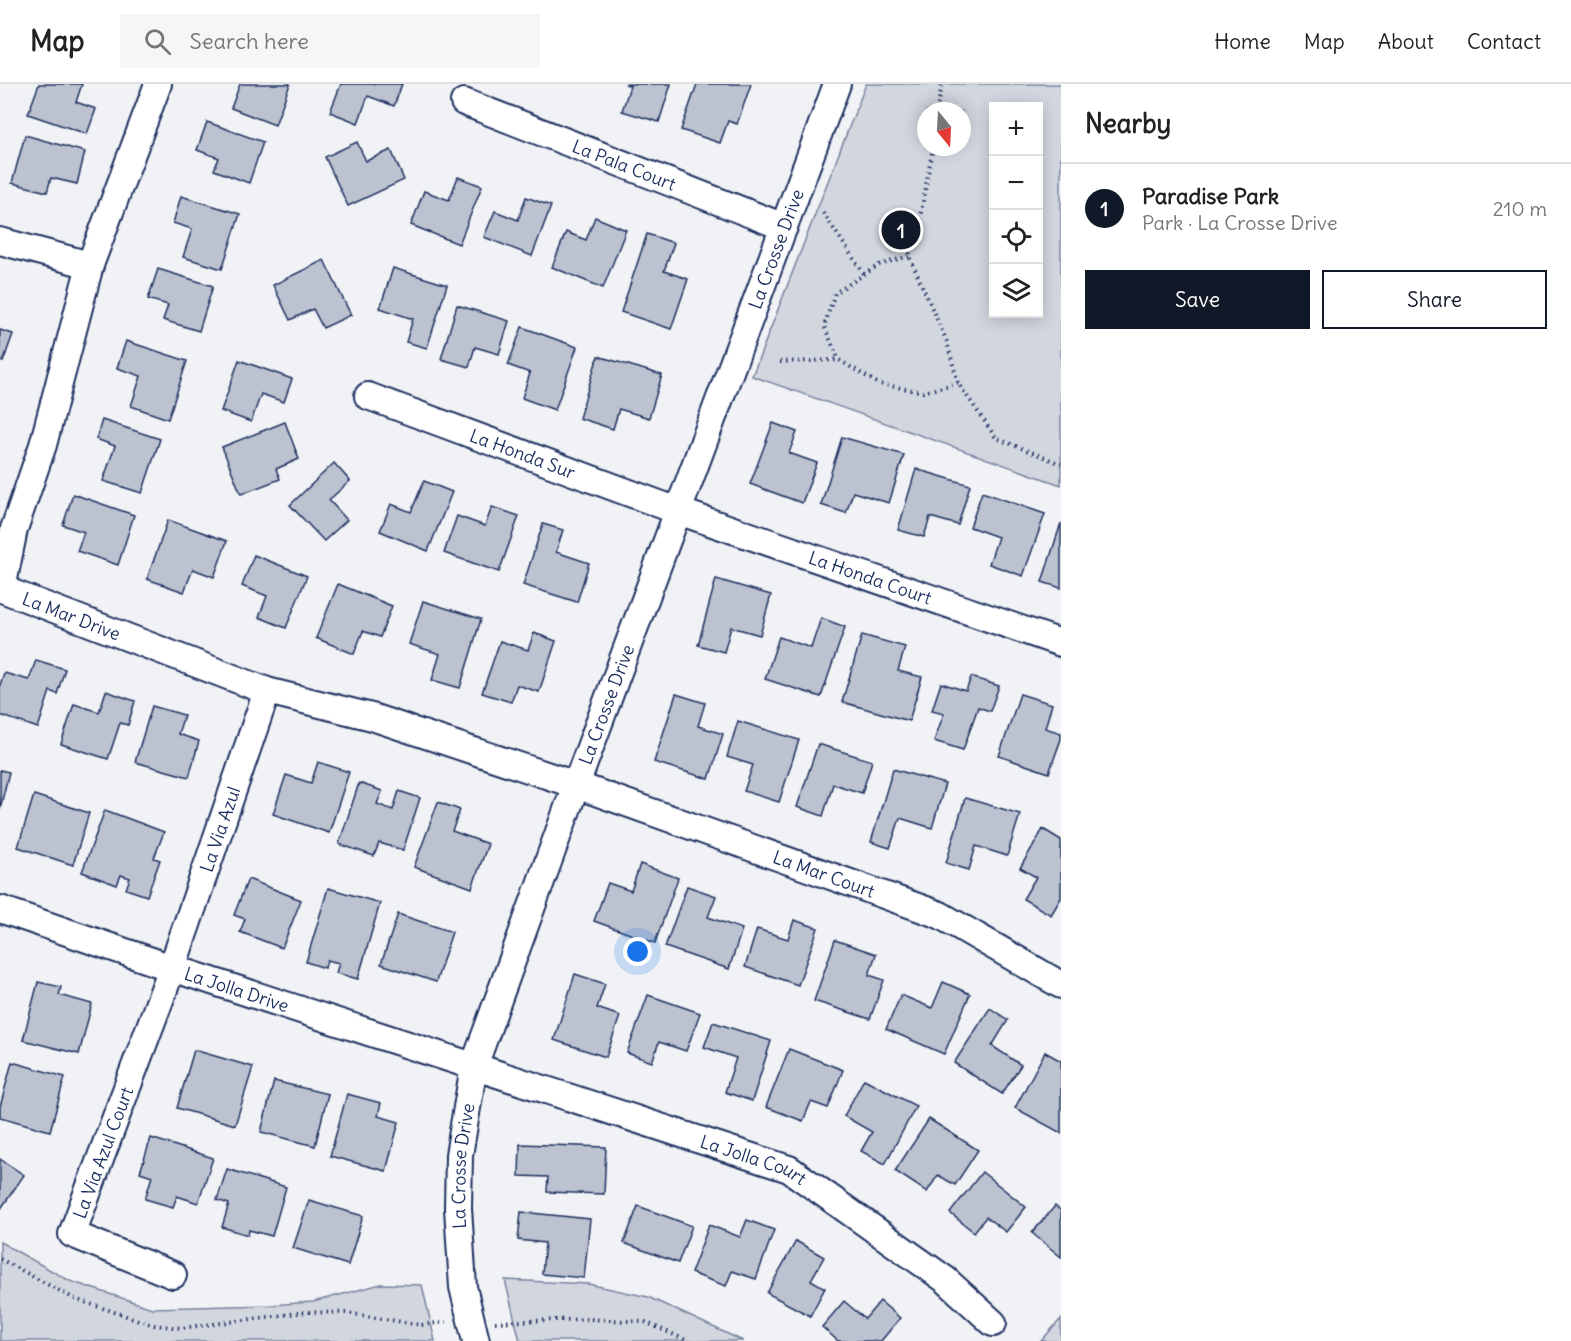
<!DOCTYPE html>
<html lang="en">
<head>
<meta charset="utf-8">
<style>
	:root { --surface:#fff; --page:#f6f6f6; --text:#222; --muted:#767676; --line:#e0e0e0; --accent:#111827 }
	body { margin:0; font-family:Delius,sans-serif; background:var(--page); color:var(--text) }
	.controls { position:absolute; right:18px; top:18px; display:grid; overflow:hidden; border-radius:0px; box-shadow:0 3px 15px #0003 }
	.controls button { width:54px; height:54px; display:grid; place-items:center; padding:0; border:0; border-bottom:2px solid var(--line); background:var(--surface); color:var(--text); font:30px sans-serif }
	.compass { position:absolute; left:917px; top:18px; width:54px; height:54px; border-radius:50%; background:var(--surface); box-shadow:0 3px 15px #0003; rotate:162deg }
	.you { position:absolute; left:638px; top:868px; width:21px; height:21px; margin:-15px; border:4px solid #fff; border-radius:50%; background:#1a73e8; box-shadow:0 0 0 9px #1a73e833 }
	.badge { display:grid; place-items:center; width:39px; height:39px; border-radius:50%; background:var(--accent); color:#fff; font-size:20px; font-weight:700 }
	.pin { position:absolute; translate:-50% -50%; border:3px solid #fff; box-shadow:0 2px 6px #0006 }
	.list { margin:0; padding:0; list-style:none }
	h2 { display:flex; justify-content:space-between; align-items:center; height:78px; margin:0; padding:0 24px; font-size:26px }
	h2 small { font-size:20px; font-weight:400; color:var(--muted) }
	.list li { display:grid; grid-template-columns:39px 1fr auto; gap:18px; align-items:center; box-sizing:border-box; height:90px; padding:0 24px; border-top:2px solid var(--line) }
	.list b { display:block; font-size:22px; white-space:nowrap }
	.list p { margin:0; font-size:20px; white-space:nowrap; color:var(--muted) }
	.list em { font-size:20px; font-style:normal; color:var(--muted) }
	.actions { display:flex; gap:12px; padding:18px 24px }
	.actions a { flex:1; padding:14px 0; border:2px solid var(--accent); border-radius:0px; text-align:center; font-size:21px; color:var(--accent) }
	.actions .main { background:var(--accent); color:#fff }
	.icon { flex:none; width:33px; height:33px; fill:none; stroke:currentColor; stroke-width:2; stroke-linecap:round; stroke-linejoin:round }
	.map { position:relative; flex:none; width:1061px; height:1257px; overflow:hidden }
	header { display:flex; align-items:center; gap:36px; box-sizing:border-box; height:84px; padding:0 30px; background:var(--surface); border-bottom:2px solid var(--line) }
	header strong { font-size:28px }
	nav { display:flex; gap:33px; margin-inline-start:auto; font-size:21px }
	.search { width:420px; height:54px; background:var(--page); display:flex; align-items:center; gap:15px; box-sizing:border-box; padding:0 21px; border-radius:0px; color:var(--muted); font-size:22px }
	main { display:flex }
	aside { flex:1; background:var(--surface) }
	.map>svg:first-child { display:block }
	.green { fill:#d2d6df; stroke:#76829e; stroke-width:1.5; fill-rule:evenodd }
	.building { fill:#bcc2d0; stroke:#1b2f5e; stroke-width:1.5 }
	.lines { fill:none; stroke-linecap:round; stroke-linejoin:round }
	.minor-casing { stroke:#1b2f5e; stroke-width:30 }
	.path { stroke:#1b2f5e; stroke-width:4; stroke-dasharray:1.5 4.5; stroke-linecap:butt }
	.minor { stroke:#fff; stroke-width:26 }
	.labels { text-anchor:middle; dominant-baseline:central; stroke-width:4.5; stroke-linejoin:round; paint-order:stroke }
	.street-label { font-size:18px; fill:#1b2f5e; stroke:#fff }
</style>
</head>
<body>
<header>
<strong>Map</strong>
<div class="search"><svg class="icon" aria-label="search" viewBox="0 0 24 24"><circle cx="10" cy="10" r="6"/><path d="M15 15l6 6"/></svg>Search here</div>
<nav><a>Home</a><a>Map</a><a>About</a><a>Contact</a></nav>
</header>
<main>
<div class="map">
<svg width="1061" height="1257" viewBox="0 0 1061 1257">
	<rect width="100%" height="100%" fill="#f1f2f5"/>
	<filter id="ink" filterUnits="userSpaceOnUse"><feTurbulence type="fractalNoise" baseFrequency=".0167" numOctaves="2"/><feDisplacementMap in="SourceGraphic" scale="12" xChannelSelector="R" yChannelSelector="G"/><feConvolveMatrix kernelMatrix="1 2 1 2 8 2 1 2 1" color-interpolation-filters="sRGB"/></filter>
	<g filter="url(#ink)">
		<g class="green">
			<path d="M866,0H1061V401L752,292ZM1038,22V230H993V22ZM926,27H962V63H926Z"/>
			<path d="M0,1158L70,1197L152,1224L271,1221L313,1218L381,1200L422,1201L435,1257H0Z"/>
			<path d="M505,1196L588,1200L648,1213L743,1257H520Z"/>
			<path d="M1061,1235V1257H1041Z"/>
		</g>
		<g class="building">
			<path d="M39,0H82L76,18L96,25L87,50L28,30Z"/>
			<path d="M240,0H290L275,41L231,24Z"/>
			<path d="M341,0H402L394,22L368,12L358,39L330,28Z"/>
			<path d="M625,0H671L659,38L622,27L630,2Z"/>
			<path d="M697,0H751L737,40L728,37L720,59L681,46Z"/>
			<path d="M207,38L263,58L249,99L214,86L219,74L197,66Z"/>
			<path d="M25,51L85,68L77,100L51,94L47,108L12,99Z"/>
			<path d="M357,58L366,77L391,66L404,96L348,122L325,73Z"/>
			<path d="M458,93L482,102L459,160L411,141L424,107L449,116Z"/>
			<path d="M181,112L240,130L222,185L183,173L192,145L173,139Z"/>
			<path d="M526,113L551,122L532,172L484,153L495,127L518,136Z"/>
			<path d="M595,133L626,146L603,204L552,183L566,148L586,156Z"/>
			<path d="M647,150L674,159L664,187L688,195L671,245L621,228Z"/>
			<path d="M324,176L351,231L323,244L313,225L290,236L273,201Z"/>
			<path d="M393,184L447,201L427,264L406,258L413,235L380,224Z"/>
			<path d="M158,185L213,202L199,247L163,236L168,221L148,215Z"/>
			<path d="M457,221L509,237L499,270L475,263L469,283L441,275Z"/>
			<path d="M522,243L577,263L555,326L522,314L530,289L508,281Z"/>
			<path d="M0,246L13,250L3,278L0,277Z"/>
			<path d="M126,257L187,277L168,335L131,322L141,292L117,284Z"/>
			<path d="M598,272L662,291L649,334L619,325L613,345L579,334Z"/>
			<path d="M239,276L292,295L284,318L261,310L251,338L221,327Z"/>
			<path d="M102,336L160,355L142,409L103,397L115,362L96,355Z"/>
			<path d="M285,338L299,375L276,385L280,395L241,410L222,363Z"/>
			<path d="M773,339L797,348L789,369L817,379L802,419L750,400Z"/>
			<path d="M842,353L904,371L889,419L853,408L846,429L821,421Z"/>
			<path d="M334,379L350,397L329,416L347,436L324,457L290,421Z"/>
			<path d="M916,385L970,401L958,441L930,433L924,453L898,446Z"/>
			<path d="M424,397L452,408L428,467L380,447L391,420L411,428Z"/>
			<path d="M982,408L1045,430L1023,492L989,480L998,453L970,443Z"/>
			<path d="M73,410L134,431L118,481L77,467L84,448L63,441Z"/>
			<path d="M492,423L519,432L499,488L444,469L457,432L485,442Z"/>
			<path d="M168,436L227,457L214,493L193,485L184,508L147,495Z"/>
			<path d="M1061,439V504L1042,498Z"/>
			<path d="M543,440L563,446L556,468L589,479L577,518L523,501Z"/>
			<path d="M254,471L307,492L286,544L259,533L267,512L242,502Z"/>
			<path d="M716,495L771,511L760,551L731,543L724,568L698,561Z"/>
			<path d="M338,500L392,522L380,553L363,547L354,570L316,554Z"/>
			<path d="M423,517L481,535L460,604L432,596L440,570L409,560Z"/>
			<path d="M821,534L845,543L821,613L765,595L779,553L811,564Z"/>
			<path d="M534,549L556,557L539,608L517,601L511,618L482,609L500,557L528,566Z"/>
			<path d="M862,551L905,563L898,587L922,593L909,637L842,618Z"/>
			<path d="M36,576L65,585L57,610L50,607L38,644L0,631V601L4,589L29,596Z"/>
			<path d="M971,593L999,602L990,627L978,623L963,666L934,657L944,629L932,626L941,599L966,607Z"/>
			<path d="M106,607L135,617L128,641L120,639L108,675L61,660L74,620L99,628Z"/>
			<path d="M676,610L705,619L698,642L723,650L709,695L654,678Z"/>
			<path d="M1020,610L1052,620L1045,644L1061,649V655L1049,689L999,672Z"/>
			<path d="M152,622L184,631L178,650L199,657L189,693L135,678Z"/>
			<path d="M738,637L799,656L779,718L744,707L753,681L727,673Z"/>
			<path d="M818,660L872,677L862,709L833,700L823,732L797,723Z"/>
			<path d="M318,678L349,688L329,749L273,730L286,691L311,699Z"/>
			<path d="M893,685L945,700L932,744L900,734L890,764L871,758Z"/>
			<path d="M0,686L9,688L0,725Z"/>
			<path d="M359,699L382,707L377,720L393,726L399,707L420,714L403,766L379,759L374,772L339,760Z"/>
			<path d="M34,711L89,729L73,781L18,763Z"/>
			<path d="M965,714L1020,730L1007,772L976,762L969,786L946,779Z"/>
			<path d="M438,718L460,726L452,747L488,760L472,804L414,783Z"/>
			<path d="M105,726L164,748L154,774L160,776L147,812L126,805L130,794L121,791L117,801L82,788Z"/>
			<path d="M1043,745L1061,756V814L1051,831L1023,815L1036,793L1020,784Z"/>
			<path d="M640,780L678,794L655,859L594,837L608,799L631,807Z"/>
			<path d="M248,795L301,816L282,864L240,848L245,835L234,831Z"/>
			<path d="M687,802L716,812L708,833L742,845L729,885L665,863Z"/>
			<path d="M328,804L380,819L358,895L336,889L339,879L327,876L325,884L306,878Z"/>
			<path d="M398,830L452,848L436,898L381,880Z"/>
			<path d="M794,836L818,844L798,901L745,883L757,845L788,855Z"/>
			<path d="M835,856L876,870L869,891L884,896L870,935L814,917Z"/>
			<path d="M575,890L605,900L597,924L620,932L606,973L554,956Z"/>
			<path d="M38,898L61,903L59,911L92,920L79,970L23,956Z"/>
			<path d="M943,898L970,910L944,970L886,945L901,911L932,924Z"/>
			<path d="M648,911L700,929L686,967L659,958L652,978L627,969Z"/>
			<path d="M990,924L1008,936L992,962L1021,981L1002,1010L954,979Z"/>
			<path d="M713,938L771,957L752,1017L725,1008L736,974L704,963Z"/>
			<path d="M789,965L843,986L828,1024L811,1018L803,1037L766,1023Z"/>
			<path d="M194,966L253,983L235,1041L177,1024Z"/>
			<path d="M1045,968L1061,977V1049L1015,1024Z"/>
			<path d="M12,978L65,993L50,1047L0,1033V1023Z"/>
			<path d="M864,995L916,1022L885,1080L861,1067L872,1048L844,1032Z"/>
			<path d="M274,997L328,1010L315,1062L261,1048Z"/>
			<path d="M347,1010L381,1019L378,1032L399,1038L386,1087L330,1072Z"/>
			<path d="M929,1035L978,1066L955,1101L938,1091L927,1108L895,1087Z"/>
			<path d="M151,1054L213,1074L198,1119L177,1112L173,1123L145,1115L152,1092L140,1088Z"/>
			<path d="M520,1060L606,1063L604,1110L547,1108L548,1093L519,1092Z"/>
			<path d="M0,1075L24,1091L0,1126Z"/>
			<path d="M227,1085L286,1103L272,1152L249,1146L248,1151L222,1143L229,1120L217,1116Z"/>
			<path d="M982,1088L1026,1123L1006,1148L986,1133L974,1148L950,1129Z"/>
			<path d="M309,1116L363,1132L348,1181L293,1164Z"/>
			<path d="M638,1122L692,1142L678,1179L624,1159Z"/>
			<path d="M1055,1122L1061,1127V1173L1032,1149Z"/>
			<path d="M521,1128L590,1135L584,1194L542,1190L545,1159L518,1156Z"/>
			<path d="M747,1136L774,1146L756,1195L732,1187L726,1202L691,1189L709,1141L740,1153Z"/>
			<path d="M796,1157L824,1173L811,1196L825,1204L810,1232L767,1209Z"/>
			<path d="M844,1217L865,1235L880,1217L900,1234L881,1257H838L822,1243Z"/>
		</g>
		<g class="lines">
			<defs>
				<g id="minor">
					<path id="s1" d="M158,0L90,181L43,361L14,445L2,505L267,607L372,633L576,701L940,831L1061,901"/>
					<path id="s2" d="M464,18L784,143"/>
					<path d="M0,157L90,181"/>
					<path id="s3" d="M368,312L678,427L1061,559"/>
					<path id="s4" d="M0,825L172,884L789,1085L946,1196L993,1239"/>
					<path id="s5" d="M173,1191L72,1150L172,884L267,607"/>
					<path id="s6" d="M476,1257L463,1203L458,1124L459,1071L474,982L576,701L837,0"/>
				</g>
			</defs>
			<use href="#minor" class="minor-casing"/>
			<g class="path">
				<path d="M937,27L942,0"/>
				<path d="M933,63L921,128L909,172L947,258L958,299L996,354L1061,380"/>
				<path d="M823,129L864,190"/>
				<path d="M909,172L879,181L835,209L824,242L839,276L879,300L923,308L958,299"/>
				<path d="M780,278L839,276"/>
				<path d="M0,1175L75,1215L154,1241L182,1244L306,1228L347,1229L421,1241L446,1238"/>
				<path d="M495,1238L590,1235L645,1238L688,1257"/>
			</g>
			<use href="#minor" class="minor"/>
		</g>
	</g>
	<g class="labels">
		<g class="street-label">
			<text stroke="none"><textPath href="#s2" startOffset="172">La Pala Court</textPath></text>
			<text stroke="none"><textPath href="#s6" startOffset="1149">La Crosse Drive</textPath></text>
			<text stroke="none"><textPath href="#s3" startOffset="165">La Honda Sur</textPath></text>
			<text stroke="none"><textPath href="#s3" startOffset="534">La Honda Court</textPath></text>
			<text stroke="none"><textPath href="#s1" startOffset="604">La Mar Drive</textPath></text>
			<text stroke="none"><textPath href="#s6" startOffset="663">La Crosse Drive</textPath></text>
			<text stroke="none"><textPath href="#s5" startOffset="540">La Via Azul</textPath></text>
			<text stroke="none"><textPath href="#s1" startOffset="1400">La Mar Court</textPath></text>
			<text stroke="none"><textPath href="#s4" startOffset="250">La Jolla Drive</textPath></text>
			<text stroke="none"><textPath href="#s5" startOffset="196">La Via Azul Court</textPath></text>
			<text stroke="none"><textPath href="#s4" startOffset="794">La Jolla Court</textPath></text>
			<text stroke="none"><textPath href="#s6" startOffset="177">La Crosse Drive</textPath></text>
		</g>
	</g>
</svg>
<div class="controls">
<button>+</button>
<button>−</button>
<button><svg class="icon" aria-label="locate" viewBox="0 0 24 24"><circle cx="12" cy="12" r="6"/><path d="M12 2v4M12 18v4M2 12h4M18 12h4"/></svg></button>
<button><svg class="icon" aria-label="layers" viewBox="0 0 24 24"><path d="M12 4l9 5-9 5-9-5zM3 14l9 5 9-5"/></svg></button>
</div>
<svg class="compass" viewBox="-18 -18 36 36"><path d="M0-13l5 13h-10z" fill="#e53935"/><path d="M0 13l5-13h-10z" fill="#767676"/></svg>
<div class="you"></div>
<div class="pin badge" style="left:901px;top:146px">1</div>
</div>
<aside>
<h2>Nearby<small></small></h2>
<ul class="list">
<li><span class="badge">1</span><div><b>Paradise Park</b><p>Park · La Crosse Drive</p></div><em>210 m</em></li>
</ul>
<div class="actions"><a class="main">Save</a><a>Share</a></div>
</aside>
</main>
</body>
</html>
